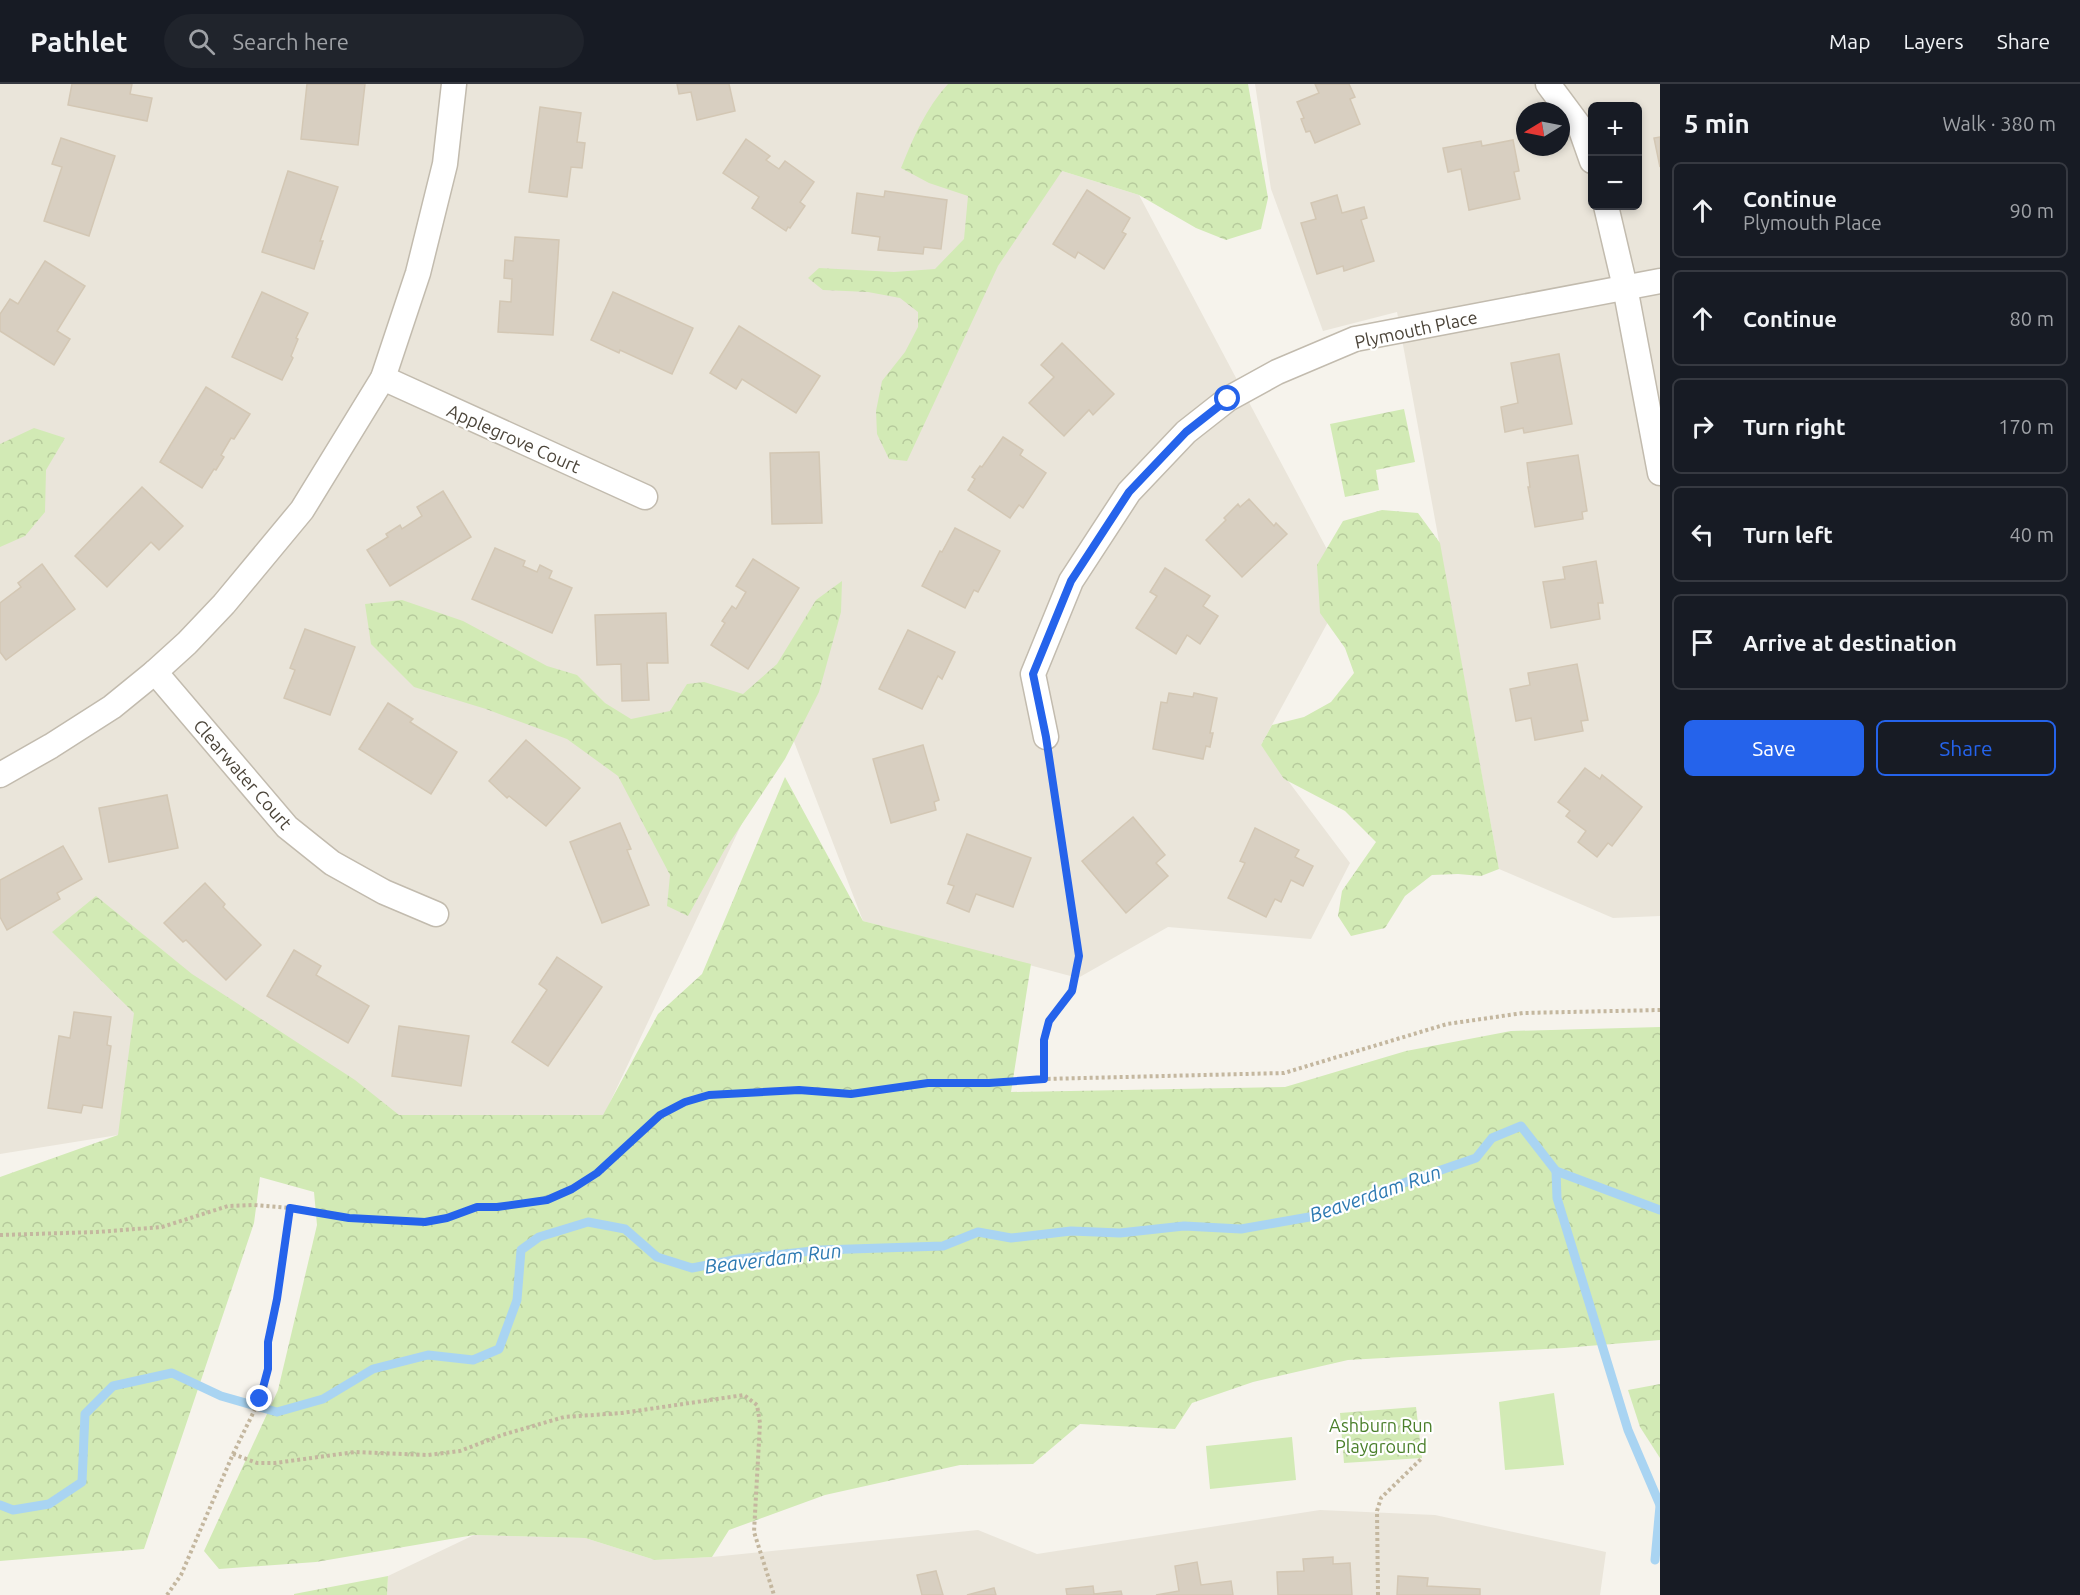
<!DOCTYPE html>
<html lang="en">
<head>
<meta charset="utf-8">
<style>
	:root { --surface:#171b24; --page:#20242c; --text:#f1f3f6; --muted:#9ea1a6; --line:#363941; --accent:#2563eb }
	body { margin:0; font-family:Ubuntu,sans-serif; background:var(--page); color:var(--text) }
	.controls { position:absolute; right:18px; top:18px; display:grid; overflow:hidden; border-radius:9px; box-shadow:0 3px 9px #0003 }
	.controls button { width:54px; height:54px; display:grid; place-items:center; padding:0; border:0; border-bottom:2px solid var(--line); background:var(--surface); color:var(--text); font:30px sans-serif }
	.compass { position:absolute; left:1516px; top:18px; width:54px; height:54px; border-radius:50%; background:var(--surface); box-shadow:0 3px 9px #0003; rotate:260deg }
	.stop { position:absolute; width:18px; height:18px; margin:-14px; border:4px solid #2563eb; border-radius:50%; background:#fff }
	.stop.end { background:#2563eb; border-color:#fff; box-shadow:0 2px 6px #0008 }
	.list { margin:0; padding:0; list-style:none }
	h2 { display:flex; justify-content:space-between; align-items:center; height:78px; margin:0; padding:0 24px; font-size:26px }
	h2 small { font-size:20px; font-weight:400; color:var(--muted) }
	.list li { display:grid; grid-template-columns:39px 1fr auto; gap:18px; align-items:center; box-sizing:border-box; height:96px; margin:0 12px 12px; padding:0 12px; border:2px solid var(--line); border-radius:9px }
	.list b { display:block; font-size:22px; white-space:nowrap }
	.list p { margin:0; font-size:20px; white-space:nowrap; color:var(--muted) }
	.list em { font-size:20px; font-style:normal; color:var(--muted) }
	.actions { display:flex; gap:12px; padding:18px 24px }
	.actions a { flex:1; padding:14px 0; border:2px solid var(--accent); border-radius:9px; text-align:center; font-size:21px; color:var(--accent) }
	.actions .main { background:var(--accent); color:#fff }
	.icon { flex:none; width:33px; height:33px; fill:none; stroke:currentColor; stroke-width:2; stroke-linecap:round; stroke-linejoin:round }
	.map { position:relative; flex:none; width:1660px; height:1511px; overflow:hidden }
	header { display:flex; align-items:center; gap:36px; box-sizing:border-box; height:84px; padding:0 30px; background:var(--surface); border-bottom:2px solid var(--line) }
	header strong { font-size:28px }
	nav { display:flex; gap:33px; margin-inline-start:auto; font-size:21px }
	.search { width:420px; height:54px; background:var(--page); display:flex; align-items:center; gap:15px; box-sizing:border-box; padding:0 21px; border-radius:33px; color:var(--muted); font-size:22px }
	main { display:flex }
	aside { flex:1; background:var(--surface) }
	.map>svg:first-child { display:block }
	.residential { fill:#eae5da; fill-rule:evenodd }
	.forest { fill:url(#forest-crowns) }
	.pitch { fill:#d2eab5 }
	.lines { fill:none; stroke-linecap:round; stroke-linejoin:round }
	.stream { stroke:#a9d4f2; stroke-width:9 }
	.building { fill:#d8cfc1; stroke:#d3c7b4; stroke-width:1.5 }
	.street-casing { stroke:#c2bbae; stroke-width:27 }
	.path { stroke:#c4b79f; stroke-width:4; stroke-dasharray:3 3; stroke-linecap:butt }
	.street { stroke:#fff; stroke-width:24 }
	.route { stroke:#2563eb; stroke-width:8 }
	.labels { text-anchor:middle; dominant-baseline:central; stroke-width:4.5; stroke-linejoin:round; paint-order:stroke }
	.street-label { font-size:18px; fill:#4b4439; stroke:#fff }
	.park-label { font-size:18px; fill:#4a7f2a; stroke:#fff }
	.water-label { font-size:20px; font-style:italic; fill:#2e7ab2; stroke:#fff }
</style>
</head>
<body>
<header>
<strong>Pathlet</strong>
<div class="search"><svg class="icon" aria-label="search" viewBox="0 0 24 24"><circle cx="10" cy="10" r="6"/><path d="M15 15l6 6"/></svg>Search here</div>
<nav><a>Map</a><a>Layers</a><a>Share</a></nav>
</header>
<main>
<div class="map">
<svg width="1660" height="1511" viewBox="0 0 1660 1511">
	<defs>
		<pattern id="forest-crowns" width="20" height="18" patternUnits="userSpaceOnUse" patternTransform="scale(1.5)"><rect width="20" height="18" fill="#d2eab5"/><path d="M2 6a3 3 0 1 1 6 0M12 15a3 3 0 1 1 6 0" fill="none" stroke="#b6ca9c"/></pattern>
	</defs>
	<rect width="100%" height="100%" fill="#f6f3ec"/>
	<g class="residential">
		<path d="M0,0H1082L1062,87L1139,111L1347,503L1261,661L1350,779L1311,855L1168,843L1078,894L863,837L788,642L604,1031L118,1051L0,1070Z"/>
		<path d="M1255,0H1660V832L1613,834L1499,785L1397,228L1323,247L1271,105ZM1592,22H1638V122H1592ZM1525,27H1561V63H1525Z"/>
		<path d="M1320,1426L1435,1431L1606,1468L1600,1511H387L388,1492L474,1451L585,1454L655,1476L712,1473L978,1446L1037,1470Z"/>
	</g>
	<g class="forest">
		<path d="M948,0H1248L1268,114L1261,145L1226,156L1196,144L1139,111L1062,87L998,182L907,377L889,375L877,350L876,327L882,297L905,268L918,243V228L900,214L868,208L823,206L808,194L819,184L894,188L935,185L964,155L968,112L929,99L901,84C913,54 926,24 948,0Z"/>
		<path d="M1404,325L1415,378L1376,386L1379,406L1345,413L1330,340Z"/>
		<path d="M34,344L65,354L46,386L45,428L25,452L0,463V360Z"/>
		<path d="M1382,426L1418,429L1440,459L1499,785L1481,792L1458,790L1432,791L1405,812L1385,844L1351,852L1338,832L1342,807L1376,758L1345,727L1284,695L1261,661L1272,641L1304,633L1331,618L1354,589L1345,564L1320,529L1317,481L1343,437Z"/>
		<path d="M842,497L841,528L819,608L785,675L724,767L688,832L667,822L670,791L618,692L567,655L486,625L414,603L371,560L365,520L402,516L463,537L547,582L577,591L605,619L631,635L670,627L687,600L704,598L743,610L777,580L816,516Z"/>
		<path d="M785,693L863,837L1031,880L1011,1008L1285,1003L1406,967L1511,947L1660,943V1256L1564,1264L1348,1276L1253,1298L1192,1319L1175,1345L1080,1340L1033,1380L960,1381L825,1411L729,1446L712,1473L655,1476L585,1454L474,1451L316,1478L219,1485L204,1467L278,1306L317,1141L314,1108L260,1093L254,1139L144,1465L0,1477V1093L118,1051L134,929L52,848L96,812L192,890L355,996L399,1031H603L658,930L702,890Z"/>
		<path d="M1660,1300V1374L1640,1343L1628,1306Z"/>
		<path d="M1416,1323L1422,1374L1344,1379L1340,1329Z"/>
		<path d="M388,1492L387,1511H294V1510Z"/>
	</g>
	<g class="pitch">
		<path d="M1554,1309L1564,1381L1505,1386L1499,1318Z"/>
		<path d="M1292,1353L1296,1396L1210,1405L1206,1362Z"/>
	</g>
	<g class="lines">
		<g class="stream">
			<path d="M1556,1087L1557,1114L1628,1346L1660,1421"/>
			<path d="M0,1421L13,1426L49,1420L82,1398L85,1330L113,1302L172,1289L221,1312L277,1328L323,1315L373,1285L428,1271L473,1276L499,1265L517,1216L521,1166L539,1153L588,1138L625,1145L657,1173L692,1184L739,1175L821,1166L943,1162L978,1148L1011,1154L1071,1147L1120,1149L1184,1142L1241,1145L1315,1132L1409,1097L1476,1074L1492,1054L1521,1042L1556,1087L1660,1126"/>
			<path d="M1655,1476L1660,1422"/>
		</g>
	</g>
	<g class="building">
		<path d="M72,0H132L130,10L152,14L147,37L68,21Z"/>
		<path d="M307,0H365L358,61L301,55Z"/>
		<path d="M677,0H729L735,27L697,36L691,8L679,10Z"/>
		<path d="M1315,0H1349L1355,13L1350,15L1360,40L1315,59L1310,47L1306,48L1301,35L1304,34L1297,18L1319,9Z"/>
		<path d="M540,23L581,29L577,58L585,59L582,84L571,83L567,113L529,108Z"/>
		<path d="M1660,53V83L1654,54Z"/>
		<path d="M61,54L115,72L89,152L44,137L62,83L52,80Z"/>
		<path d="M746,55L770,72L766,76L779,85L785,77L814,98L800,118L805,122L790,144L788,143L786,147L752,124L759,113L723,89Z"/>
		<path d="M1513,56L1519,87L1514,88L1520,115L1469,126L1461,85L1448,88L1443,64L1481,57L1482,62Z"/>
		<path d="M288,87L338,103L320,157H323L314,185L262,168Z"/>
		<path d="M1087,106L1130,134L1122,148L1126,150L1104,185L1078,168L1075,174L1053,160Z"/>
		<path d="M885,107L947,116L941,165L924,163L923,170L878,166L880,153L852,149L857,109L884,113Z"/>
		<path d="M1337,111L1342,129L1364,123L1367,134L1361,136L1374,177L1344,187L1343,182L1317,190L1301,139L1316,135L1311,119Z"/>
		<path d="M515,153L559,156L553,251L498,248L500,217L511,218L512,195L504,194L505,176L513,177Z"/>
		<path d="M45,177L85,202L57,247L70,255L54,281L0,247V230L10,215L18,220Z"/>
		<path d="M262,208L308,229L296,254L298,255L291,272L293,274L282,296L232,273Z"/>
		<path d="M613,208L693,244L672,290L620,266L619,269L591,256Z"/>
		<path d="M739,242L820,292L796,329L742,295L736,305L710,289Z"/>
		<path d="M1062,259L1114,310L1093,331L1089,326L1064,352L1029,319L1054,293L1041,281Z"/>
		<path d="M1559,270L1572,340L1524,349L1523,344L1505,348L1501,323L1518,319L1511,279Z"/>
		<path d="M206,303L250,330L234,355L231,354L221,371L224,373L216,386L214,385L202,404L160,378Z"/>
		<path d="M1003,353L1023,366L1020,371L1046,389L1023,424L1019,421L1010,434L968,406L975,395L972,393L980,382L982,383Z"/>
		<path d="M819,368L822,439L772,440L770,369Z"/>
		<path d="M1578,371L1587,427L1582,428L1583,435L1535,443L1528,403H1530L1527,379Z"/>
		<path d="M142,403L183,442L159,466L151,458L107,503L75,472Z"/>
		<path d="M443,407L471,453L390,502L367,466L388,453L386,450L400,441L402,445L422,432L417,423Z"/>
		<path d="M1249,415L1274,442L1276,439L1287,450L1242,493L1206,456L1226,436L1224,434L1238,420L1240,423Z"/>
		<path d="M955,444L1000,467L978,508L974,506L965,524L922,502L940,467L942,468Z"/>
		<path d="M495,464L525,477L523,482L537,488L540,481L552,487L549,494L572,504L552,549L472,515Z"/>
		<path d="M753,475L799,504L748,585L711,561L725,539L722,537L732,522L736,525L746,508L736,502Z"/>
		<path d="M1596,477L1603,519H1598L1600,535L1551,544L1543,498L1565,495L1563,483Z"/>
		<path d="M42,480L75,525L6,576L0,568V519L21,503L18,499Z"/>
		<path d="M1165,484L1210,512L1203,522L1218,532L1200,560L1187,551L1176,570L1136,544L1157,512L1150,508Z"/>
		<path d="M666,529L668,579H647L649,616L622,617L621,580L597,581L595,531Z"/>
		<path d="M305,545L355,563L330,631L284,614L295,586L290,584Z"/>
		<path d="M908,546L955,568L942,595L938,592L922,625L879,605Z"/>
		<path d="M1577,580L1588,636L1581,637L1583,647L1535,656L1531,634L1516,637L1510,605L1530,601L1528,589Z"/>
		<path d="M1169,609L1193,613L1194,609L1217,614L1210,649H1213L1210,663L1206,662L1203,675L1153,665L1161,618L1167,619Z"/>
		<path d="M388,619L413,635L410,638L457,668L431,710L359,665Z"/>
		<path d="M526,656L580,704L546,742L509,712L507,714L489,697Z"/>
		<path d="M923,661L939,716L934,718L936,726L891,739L873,675Z"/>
		<path d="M1585,684L1600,695L1602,691L1642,723L1612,762L1608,759L1597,773L1578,758L1586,747L1566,732L1570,727L1558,718Z"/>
		<path d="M167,711L178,764L109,778L99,724Z"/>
		<path d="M1133,733L1165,771L1156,779L1168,792L1126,829L1082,777Z"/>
		<path d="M620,739L631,765L627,766L649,821L602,839L570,758Z"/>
		<path d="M1255,744L1299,766L1295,773L1313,782L1303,802L1291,796L1281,818L1275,815L1266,833L1228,814L1245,779L1240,777Z"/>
		<path d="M967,750L1031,774L1013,823L976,810L969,828L947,819L954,802L948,800Z"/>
		<path d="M63,762L82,795L57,809L60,815L7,846L0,833V796Z"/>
		<path d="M205,799L225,820L223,823L261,861L226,896L186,856L183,858L164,839Z"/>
		<path d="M294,866L321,882L316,891L369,922L348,959L267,912Z"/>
		<path d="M557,873L602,903L548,982L512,958L547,906L539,900Z"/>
		<path d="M74,928L111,933L107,961L111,962L102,1024L83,1021L81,1029L48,1024L59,952L70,954Z"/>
		<path d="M399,942L469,952L461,1002L392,992Z"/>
		<path d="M1333,1473V1480L1350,1479L1352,1511H1278L1277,1488L1304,1487L1303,1475Z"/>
		<path d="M1197,1478L1201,1501L1231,1497L1233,1511H1156L1179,1507L1175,1482Z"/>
		<path d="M936,1487L943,1511H922L917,1491Z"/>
		<path d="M1398,1492L1428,1494L1427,1502L1480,1505V1511H1397Z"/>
		<path d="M1093,1502L1094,1510L1121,1507L1122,1511H1067L1066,1505Z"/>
		<path d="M994,1504L996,1511H967Z"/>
	</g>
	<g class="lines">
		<defs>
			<g id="street">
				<path d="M1548,0L1580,43L1592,77"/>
				<path d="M1606,122L1625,203L1660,389"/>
				<path d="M383,294L645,413"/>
				<path d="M155,588L287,743L332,779L384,808L436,830"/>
				<path d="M1046,653L1033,590L1071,497L1129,408L1186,348L1228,315L1277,288L1355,255L1660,197"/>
				<path d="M0,691L51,662L112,623L155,588L187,559L224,520L302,426L383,294L418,189L445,80L454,0"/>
			</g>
		</defs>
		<use href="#street" class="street-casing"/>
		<g class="path">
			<path d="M1050,680L1079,872L1072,907L1049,937L1044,955V995L1284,989L1447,940L1523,929L1660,926"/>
			<path d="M0,1151L97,1148L162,1143L228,1122L253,1121L290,1124L349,1134L425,1138L447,1134L477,1123H497L547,1116L572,1105L597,1089L660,1031L685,1018L709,1011L799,1006L851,1010L928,999H989L1044,995"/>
			<path d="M233,1370L257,1379H275L355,1368L428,1371L460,1367L502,1351L564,1333L622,1329L744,1311L757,1321L760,1339L754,1448L774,1511"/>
			<path d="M167,1511L181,1491L233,1370L260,1315L268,1285V1258L277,1215L290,1124"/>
			<path d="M1378,1511L1377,1427L1381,1414L1422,1374"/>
		</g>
		<use href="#street" class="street"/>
	</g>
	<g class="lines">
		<path class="route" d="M260,1315L268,1285V1258L277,1215L290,1124L349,1134L425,1138L447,1134L477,1123H497L547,1116L572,1105L597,1089L660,1031L685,1018L709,1011L799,1006L851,1010L928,999H989L1044,995V956L1049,937L1072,907L1079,872L1046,653L1033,590L1071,497L1129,408L1186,348L1228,315"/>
	</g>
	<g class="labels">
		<g class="street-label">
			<text transform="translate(1416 245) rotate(-12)">Plymouth Place</text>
			<text transform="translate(514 354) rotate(24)">Applegrove Court</text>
			<text transform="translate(243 690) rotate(49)">Clearwater Court</text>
		</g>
		<g class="park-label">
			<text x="1381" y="1341">Ashburn Run<tspan x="1381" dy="21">Playground</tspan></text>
		</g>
		<g class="water-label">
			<text transform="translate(1375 1109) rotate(-19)">Beaverdam Run</text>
			<text transform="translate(773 1174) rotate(-7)">Beaverdam Run</text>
		</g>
	</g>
</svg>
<div class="controls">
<button>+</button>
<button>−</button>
</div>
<svg class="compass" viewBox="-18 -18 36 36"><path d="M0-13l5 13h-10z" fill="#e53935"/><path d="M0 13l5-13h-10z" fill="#9ea1a6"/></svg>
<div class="stop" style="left:1228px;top:315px"></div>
<div class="stop end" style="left:260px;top:1315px"></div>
</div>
<aside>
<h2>5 min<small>Walk · 380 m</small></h2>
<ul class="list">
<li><svg class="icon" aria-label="ahead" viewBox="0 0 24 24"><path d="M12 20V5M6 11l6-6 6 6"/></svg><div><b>Continue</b><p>Plymouth Place</p></div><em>90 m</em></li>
<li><svg class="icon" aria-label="ahead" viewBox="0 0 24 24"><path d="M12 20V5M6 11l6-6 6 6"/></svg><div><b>Continue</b></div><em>80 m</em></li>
<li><svg class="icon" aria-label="right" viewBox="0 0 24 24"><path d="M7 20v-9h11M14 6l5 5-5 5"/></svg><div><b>Turn right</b></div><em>170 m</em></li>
<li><svg class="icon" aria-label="left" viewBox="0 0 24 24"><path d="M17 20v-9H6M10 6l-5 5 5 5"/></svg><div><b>Turn left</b></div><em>40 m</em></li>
<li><svg class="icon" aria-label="arrive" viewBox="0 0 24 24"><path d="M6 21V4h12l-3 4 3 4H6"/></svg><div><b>Arrive at destination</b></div></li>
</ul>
<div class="actions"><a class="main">Save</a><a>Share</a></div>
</aside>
</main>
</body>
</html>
